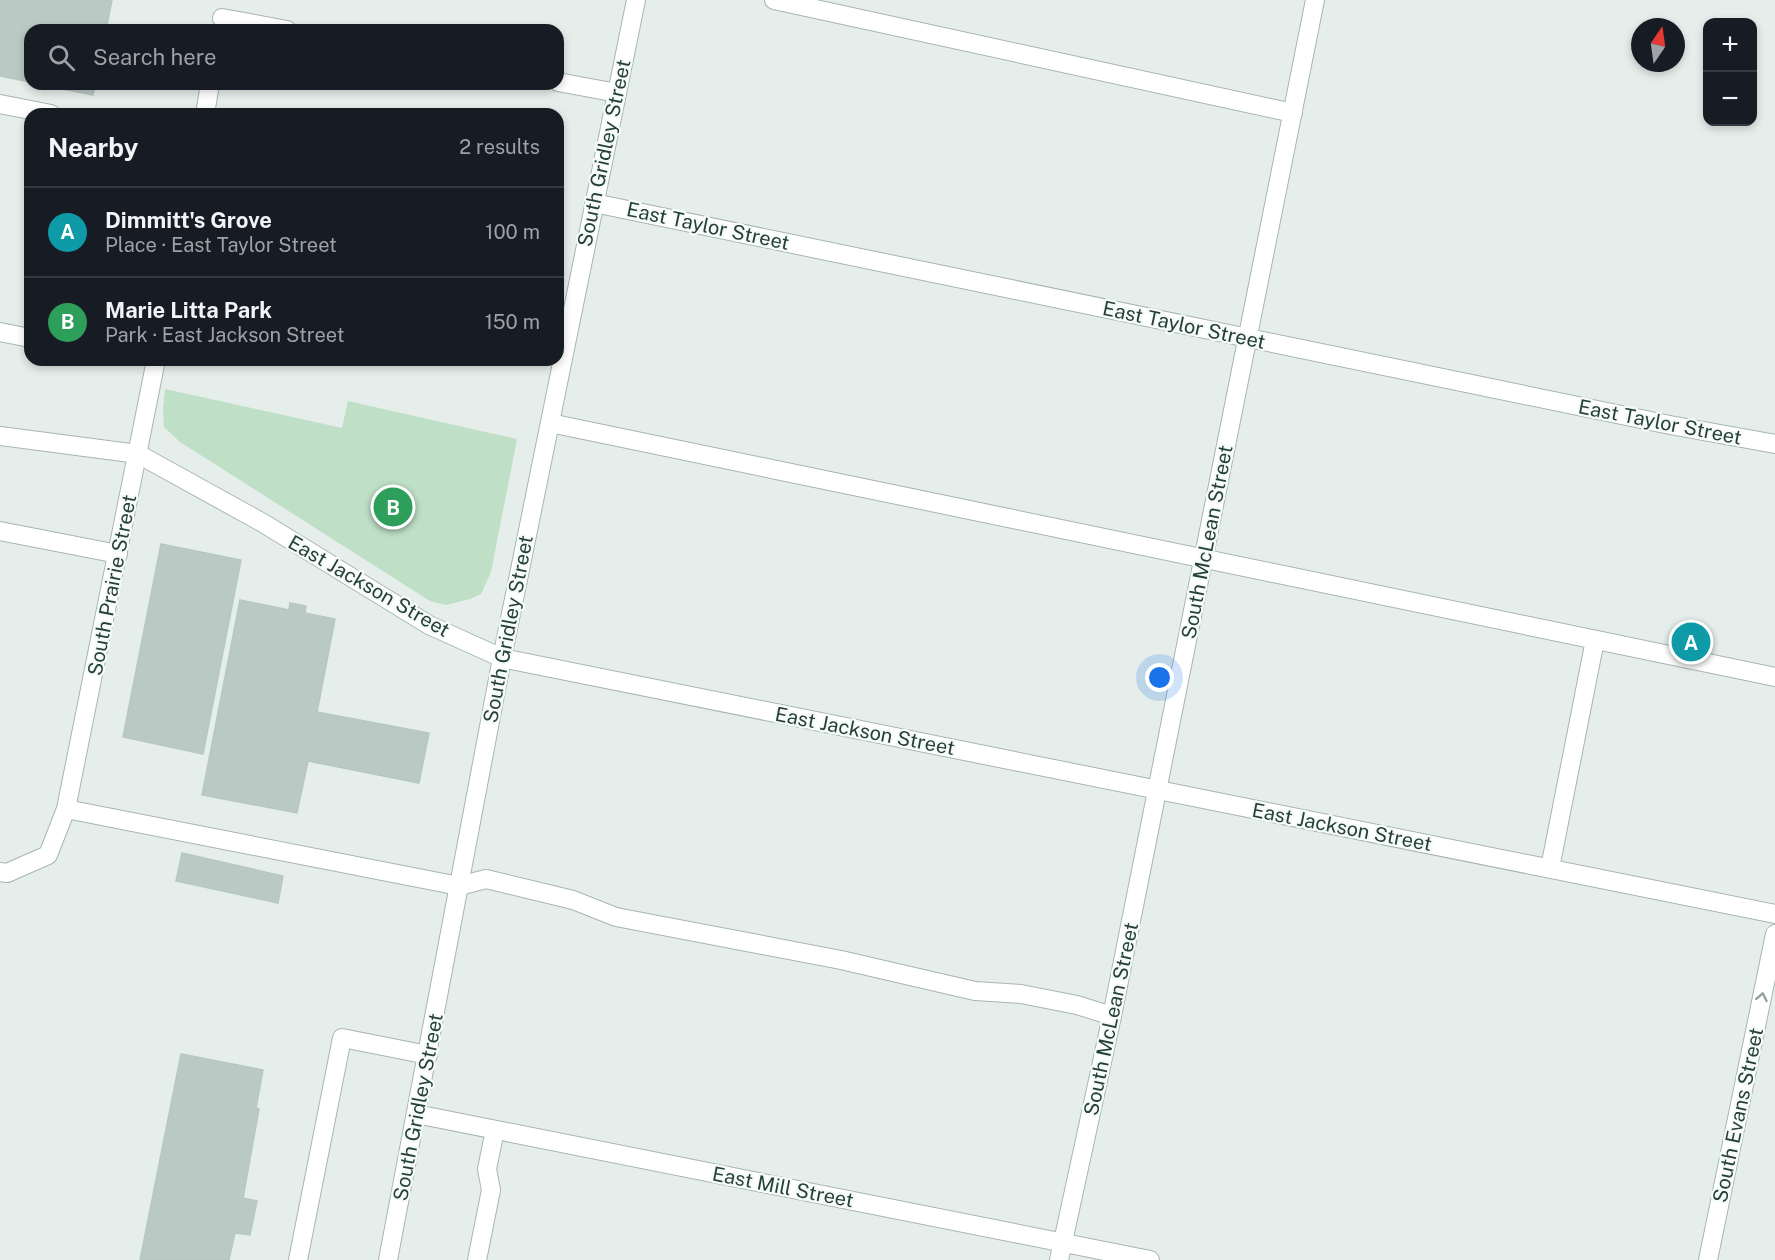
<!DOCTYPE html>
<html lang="en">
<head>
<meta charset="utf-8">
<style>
	:root { --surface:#171b24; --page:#242831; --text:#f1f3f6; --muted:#9ea1a6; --line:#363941; --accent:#f18361 }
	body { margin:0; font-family:"Public Sans",sans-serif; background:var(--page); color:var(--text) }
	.controls { position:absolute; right:18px; top:18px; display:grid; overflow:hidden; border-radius:12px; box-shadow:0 3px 9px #0003 }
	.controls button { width:54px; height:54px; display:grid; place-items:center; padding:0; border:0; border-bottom:2px solid var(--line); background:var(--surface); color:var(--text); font:30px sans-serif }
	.compass { position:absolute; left:1631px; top:18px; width:54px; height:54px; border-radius:50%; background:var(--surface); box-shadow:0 3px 9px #0003; rotate:13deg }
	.you { position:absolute; left:1160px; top:678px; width:21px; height:21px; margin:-15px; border:4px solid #fff; border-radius:50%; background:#1a73e8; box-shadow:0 0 0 9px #1a73e833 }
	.badge { display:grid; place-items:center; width:39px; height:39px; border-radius:50%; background:var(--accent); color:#fff; font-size:20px; font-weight:700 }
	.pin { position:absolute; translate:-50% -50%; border:3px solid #fff; box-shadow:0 2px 6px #0006 }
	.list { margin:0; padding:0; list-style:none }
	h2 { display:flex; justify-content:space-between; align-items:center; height:78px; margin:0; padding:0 24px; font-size:26px }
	h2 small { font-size:20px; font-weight:400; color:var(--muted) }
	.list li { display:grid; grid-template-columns:39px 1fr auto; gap:18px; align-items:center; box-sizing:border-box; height:90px; padding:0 24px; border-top:2px solid var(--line) }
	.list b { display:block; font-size:22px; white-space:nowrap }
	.list p { margin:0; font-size:20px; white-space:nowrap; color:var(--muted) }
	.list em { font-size:20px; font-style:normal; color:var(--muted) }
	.icon { flex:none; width:33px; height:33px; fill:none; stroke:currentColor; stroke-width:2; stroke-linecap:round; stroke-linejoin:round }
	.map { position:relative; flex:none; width:1775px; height:1260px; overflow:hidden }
	.search { position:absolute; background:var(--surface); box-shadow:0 3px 9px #0003; left:24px; top:24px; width:540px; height:66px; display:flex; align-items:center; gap:15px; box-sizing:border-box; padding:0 21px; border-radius:18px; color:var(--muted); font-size:22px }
	.panel { position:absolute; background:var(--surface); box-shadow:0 3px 9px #0003; left:24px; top:108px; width:540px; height:258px; border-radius:18px }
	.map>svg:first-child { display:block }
	.green { fill:#bfdfc7 }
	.building { fill:#bac9c3; stroke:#b7c8c1; stroke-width:1.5 }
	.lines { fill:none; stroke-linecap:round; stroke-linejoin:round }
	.minor-casing { stroke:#a7b6b1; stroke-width:20 }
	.minor { stroke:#fff; stroke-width:18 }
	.oneway { stroke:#92a09c }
	.labels { text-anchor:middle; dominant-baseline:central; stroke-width:4.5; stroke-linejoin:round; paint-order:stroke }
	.street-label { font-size:20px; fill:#244039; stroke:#f6faf8 }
</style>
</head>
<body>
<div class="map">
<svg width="1775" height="1260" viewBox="0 0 1775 1260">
	<rect width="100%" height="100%" fill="#e5eeea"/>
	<path class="green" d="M165,389L342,428L348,401L517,439L491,572L481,594L470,599L446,605L430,601L180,442L164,427L163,409Z"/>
	<g class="building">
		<path d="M0,0H112L106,30H30V82L0,76Z"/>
		<path d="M38,84H95L93,95Z"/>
		<path d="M161,544L241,560L203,754L123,737Z"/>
		<path d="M240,600L289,610L290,603L306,606L305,613L335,619L317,712L429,733L419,783L308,761L297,813L202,795Z"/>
		<path d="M182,853L283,876L278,903L176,881Z"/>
		<path d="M181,1054L263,1070L256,1108L259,1109L243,1198L257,1201L250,1235L235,1233L229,1260H140Z"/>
	</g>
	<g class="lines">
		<defs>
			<g id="minor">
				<path d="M774,0L1293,113"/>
				<path d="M222,18L287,30"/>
				<path d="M558,82L617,93"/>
				<path d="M0,104L51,114"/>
				<path d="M205,114L210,84"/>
				<path d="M594,203L1670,425L1775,444"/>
				<path d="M0,332L30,338"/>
				<path d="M550,423L1775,677"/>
				<path d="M0,436L138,454L263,523L429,625L502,658L1775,914"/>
				<path d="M0,531L118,554"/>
				<path d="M66,809L459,886L486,879L573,900L616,917L841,960L975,991L1021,994L1077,1005L1112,1016"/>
				<path d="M1550,868L1595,640"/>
				<path d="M0,872L7,873L48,855L66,809L156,360"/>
				<path d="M416,1114L1150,1260"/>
				<path d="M298,1260L342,1038L428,1055"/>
				<path d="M388,1260L502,658L636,0"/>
				<path d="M477,1260L491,1190L487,1169L495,1130"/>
				<path d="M1059,1260L1112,1016L1315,0"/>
				<path d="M1708,1260L1775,934"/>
			</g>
		</defs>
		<use href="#minor" class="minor-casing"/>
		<use href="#minor" class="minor"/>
	</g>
	<defs><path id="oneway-chevron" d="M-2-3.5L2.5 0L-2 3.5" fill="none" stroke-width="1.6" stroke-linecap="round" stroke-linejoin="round" transform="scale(1.5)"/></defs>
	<use class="oneway" href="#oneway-chevron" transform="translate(1762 997) rotate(-79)"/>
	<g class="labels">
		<g class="street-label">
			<text transform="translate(604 153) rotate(-78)">South Gridley Street</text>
			<text transform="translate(708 226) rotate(12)">East Taylor Street</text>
			<text transform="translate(1184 325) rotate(12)">East Taylor Street</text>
			<text transform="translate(1660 422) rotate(11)">East Taylor Street</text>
			<text transform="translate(1207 542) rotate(-79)">South McLean Street</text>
			<text transform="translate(112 585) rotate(-79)">South Prairie Street</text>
			<text transform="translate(369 586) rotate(30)">East Jackson Street</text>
			<text transform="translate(508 629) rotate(-79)">South Gridley Street</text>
			<text transform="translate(865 731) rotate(11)">East Jackson Street</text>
			<text transform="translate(1342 827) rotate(11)">East Jackson Street</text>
			<text transform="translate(1111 1019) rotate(-78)">South McLean Street</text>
			<text transform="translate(418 1107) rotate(-79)">South Gridley Street</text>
			<text transform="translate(1738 1115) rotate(-78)">South Evans Street</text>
			<text transform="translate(783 1187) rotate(11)">East Mill Street</text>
		</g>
	</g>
</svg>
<div class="controls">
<button>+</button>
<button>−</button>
</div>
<svg class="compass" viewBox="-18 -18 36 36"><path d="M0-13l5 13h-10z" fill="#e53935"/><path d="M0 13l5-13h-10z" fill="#9ea1a6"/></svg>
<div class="you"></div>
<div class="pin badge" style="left:1691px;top:642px;background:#0f9aa8">A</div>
<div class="pin badge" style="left:393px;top:507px;background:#2e9e5b">B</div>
<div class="search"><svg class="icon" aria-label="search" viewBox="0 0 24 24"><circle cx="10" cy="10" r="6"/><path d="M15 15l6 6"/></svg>Search here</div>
<section class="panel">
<h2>Nearby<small>2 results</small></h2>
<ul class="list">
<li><span class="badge" style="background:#0f9aa8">A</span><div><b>Dimmitt's Grove</b><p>Place · East Taylor Street</p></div><em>100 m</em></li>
<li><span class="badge" style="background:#2e9e5b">B</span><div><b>Marie Litta Park</b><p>Park · East Jackson Street</p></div><em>150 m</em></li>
</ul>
</section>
</div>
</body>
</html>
